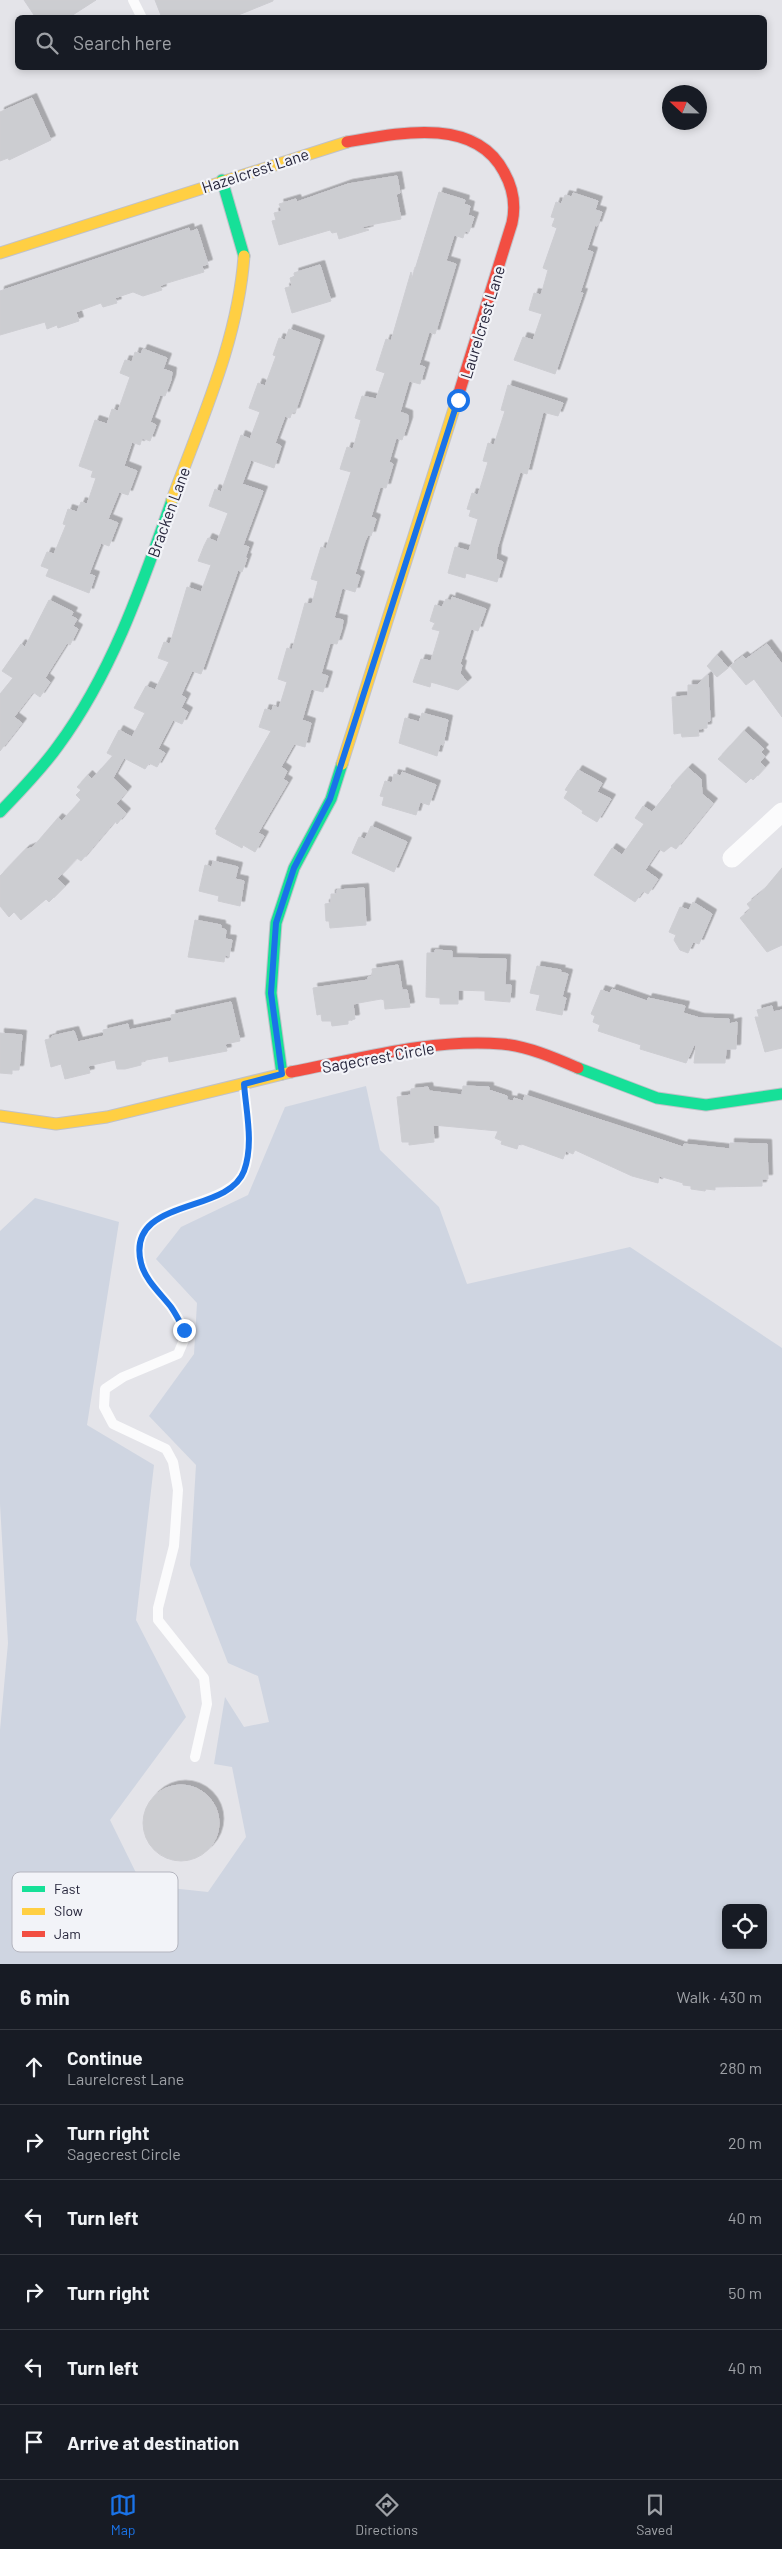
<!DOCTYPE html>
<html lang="en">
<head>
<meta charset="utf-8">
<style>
	:root { --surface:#171b24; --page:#20242c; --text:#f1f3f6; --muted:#9ea1a6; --line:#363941; --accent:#1a73e8 }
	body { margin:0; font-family:Barlow,sans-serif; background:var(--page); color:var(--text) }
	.controls { position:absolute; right:15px; bottom:15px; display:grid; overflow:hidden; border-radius:8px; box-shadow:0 2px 8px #0003 }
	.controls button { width:45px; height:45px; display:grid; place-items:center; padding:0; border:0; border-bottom:1px solid var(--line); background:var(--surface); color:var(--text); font:25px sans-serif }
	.compass { position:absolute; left:662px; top:85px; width:45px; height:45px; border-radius:50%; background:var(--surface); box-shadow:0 2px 8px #0003; rotate:292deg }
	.stop { position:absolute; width:15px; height:15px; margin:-11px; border:4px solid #1a73e8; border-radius:50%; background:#fff }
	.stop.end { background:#1a73e8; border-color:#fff; box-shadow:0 1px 5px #0008 }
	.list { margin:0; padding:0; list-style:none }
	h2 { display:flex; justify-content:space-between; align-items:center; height:65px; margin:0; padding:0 20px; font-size:21px }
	h2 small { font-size:16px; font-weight:400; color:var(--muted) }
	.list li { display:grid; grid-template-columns:32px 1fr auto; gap:15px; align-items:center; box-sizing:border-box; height:75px; padding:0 20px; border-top:1px solid var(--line) }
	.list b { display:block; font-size:19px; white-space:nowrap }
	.list p { margin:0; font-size:16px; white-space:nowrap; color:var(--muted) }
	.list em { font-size:16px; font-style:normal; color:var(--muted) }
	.icon { flex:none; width:28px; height:28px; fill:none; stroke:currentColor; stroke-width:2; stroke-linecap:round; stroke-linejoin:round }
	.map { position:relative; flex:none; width:782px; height:1964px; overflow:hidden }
	.search { position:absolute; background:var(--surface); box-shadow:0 2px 8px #0003; left:15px; right:15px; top:15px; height:55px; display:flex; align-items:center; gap:12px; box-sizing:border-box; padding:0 18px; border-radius:8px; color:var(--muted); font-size:19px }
	.sheet { height:515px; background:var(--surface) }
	nav { display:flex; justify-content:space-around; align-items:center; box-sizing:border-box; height:70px; border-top:1px solid var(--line); background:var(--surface); font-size:14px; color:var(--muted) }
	nav a { display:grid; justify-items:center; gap:2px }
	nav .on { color:var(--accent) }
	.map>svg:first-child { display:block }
	.green { fill:#cfd5e1; fill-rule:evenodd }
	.building { fill:#cccdd1; stroke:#cdcdd2; filter:url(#shadow) }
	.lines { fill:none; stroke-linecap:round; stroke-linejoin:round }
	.fast-casing { stroke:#c0c1c8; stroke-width:13 }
	.slow-casing { stroke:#c0c1c8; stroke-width:13 }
	.jam-casing { stroke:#c0c1c8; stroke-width:13 }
	.lane { stroke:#fbfbfc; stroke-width:10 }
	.street { stroke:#fbfbfc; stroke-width:19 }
	.fast { stroke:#16e098; stroke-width:11 }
	.slow { stroke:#ffcf43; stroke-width:11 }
	.jam { stroke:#f24e42; stroke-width:11 }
	.route { stroke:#1a73e8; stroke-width:6 }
	.labels { text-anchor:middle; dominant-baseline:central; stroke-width:4.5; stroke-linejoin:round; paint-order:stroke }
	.street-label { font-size:16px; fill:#25243a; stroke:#f2f3f8 }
	.key { fill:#f2f3f8; stroke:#b4b5bf; stroke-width:1 }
	.key-label { font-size:14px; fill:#25243a }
</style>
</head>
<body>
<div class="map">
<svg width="782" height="1964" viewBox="0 0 782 1964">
	<defs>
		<filter id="shadow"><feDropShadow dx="4.5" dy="-4.5" stdDeviation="0" flood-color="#0004"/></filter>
	</defs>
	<rect width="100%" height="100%" fill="#e4e4e9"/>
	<path class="green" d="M366,1086L380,1150L439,1207L467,1284L630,1247L782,1348V1964H0V1730L8,1643L0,1504V1231L35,1198L119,1222L87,1425L154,1465L136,1620L186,1717L110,1820L142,1885L208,1892L246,1837L232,1767L214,1764L225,1697L244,1727L269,1722L258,1676L228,1663L190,1565L196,1465L149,1416L194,1354L197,1303L156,1259L181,1227L248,1195L285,1107ZM726,1908H763V1945H726Z"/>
	<g class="building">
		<path d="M24,0H96L68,18H36Z"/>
		<path d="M155,0H273V1L231,18H162Z"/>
		<path d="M32,98L51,140L9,160L8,158L0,161V112Z"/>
		<path d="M397,176L400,193L396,194L401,219L360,227L369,230L339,239L337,232L332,233L330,230L279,245L272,221L276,220L274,213L282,211L279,204L296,199L297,202L348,184Z"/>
		<path d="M439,192L465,200L464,204L470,206L468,215L474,217L469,232L465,231L463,238L454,235L446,261L456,264L454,271L435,334L429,332L419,365L425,367L420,384L409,381L400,412L408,415V422L402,440L396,438L389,462L393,464L386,488L380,487L371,517L376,519L371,536L368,535L365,541L355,574L360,576L355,592L342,588L334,618L343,620L342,628L337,644L330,643L321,674L328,676L323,692L311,689L302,720L311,723L305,747L294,744L281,767L287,771L283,779L288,782L258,833L264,836L255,852L243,845L242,848L216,834L217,830L215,829L271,731L259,727L265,709L272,711L273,706L279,708L287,682L278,679L287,648L292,650L305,603L312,604L318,581L311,579L321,547L326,549L351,472L340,469L347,447L353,449L361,420L355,418L362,396L376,399L385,373L376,370L386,339L391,341L411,272L412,279Z"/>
		<path d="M573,193L598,201L595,210L602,212L597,226L595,225L587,250L593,252L580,293H583L555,374L514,360L523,337L533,340L542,314L529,310L534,293L541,295L548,270L543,268L557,228L552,226L555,218L551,217L556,202L561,204L565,195L572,197Z"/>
		<path d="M189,228L190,232L197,229L208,264L202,266L204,272L164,284L160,286L162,290L143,296L133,292L115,298L117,303L103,307L101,303L76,312L79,321L58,328L57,325L47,329L45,322L0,335V291Z"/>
		<path d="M320,265L331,301L292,313L285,288L292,286L290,278L295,276L294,273Z"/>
		<path d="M289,329L320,340L295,412H292L290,418L285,416L275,443L281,446L274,468L251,460L242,484L263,491L243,545L249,547L245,558H247L242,572L238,570L201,674L192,671L181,695L186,698L181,708L188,712L182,724L173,720L158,749L165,753L157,767L149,763L145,769L124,758L113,778L127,791L116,804L126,813L117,824L115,821L81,861L77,858L57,879L65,886L49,902L46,899L21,920L14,912L9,917L0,906V876L25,850L33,847L58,818L62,821L81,800L76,795L81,790L77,787L88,775L92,779L113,756L107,753L119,730L132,737L145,713L134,708L146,686L155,690L169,662L158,658L164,642L170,644L187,587L201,592L211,565L198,561L204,546L208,538L217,542L228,513L209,506L215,489L221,492L241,435L250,439L260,412L249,408L258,383L265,386L276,356L273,355L279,338L285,340Z"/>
		<path d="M143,349L167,358L163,369L172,372L171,380L165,396L160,395L150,422L156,425L150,441L142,438L140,445L132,442L124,466L137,471L128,495L119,492L108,519L118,523L109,546L101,543L89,574L95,576L89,593L46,576L49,569L41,566L47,552L54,554L66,525L63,524L68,509L77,512L81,502L87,504L96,478L91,477L93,471L79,466L95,420L107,424L112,409L118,411L130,377L120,373L125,360L132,362L135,352L141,354Z"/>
		<path d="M508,385L563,403L558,416L543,412L527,474L520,472L497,549L496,559L503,562L497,582L466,573L465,578L448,573L455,547L469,551L478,519L469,516L471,510L467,509L472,493L478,495L488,462L483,461L488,443L494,445L505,411L501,410Z"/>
		<path d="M452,597L486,609L478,631L471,629L460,664L462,665L460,673L467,682L458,690L431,682L430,687L413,682L421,659L431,661L440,631L432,629L435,623L430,621L435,605L442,607L446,599L451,601Z"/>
		<path d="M49,600L73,612L71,616L77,619L73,626L78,629L70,645L67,643L45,678L50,682L40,697L33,692L14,717L22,723L0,751V694L13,678L2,671L21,644L25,647Z"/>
		<path d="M767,644L782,664V717L754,679L746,685L730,666L743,656L746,659Z"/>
		<path d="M717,655L728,668L717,677L707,666Z"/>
		<path d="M708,675L710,721L707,722V728L698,729L699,736L682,737L681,733L674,734L672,697L688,696V685H697Z"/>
		<path d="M422,713L448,720L443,745L440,744L437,756L399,743L405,718L419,722Z"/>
		<path d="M744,731L764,749L761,752L765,756L760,762L765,767L753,780L751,778L746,783L718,759Z"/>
		<path d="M688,768L701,779L702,794L713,803L676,849L671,846L664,852L659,849L645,870L658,879L648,894L643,891L635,902L594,875L612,848L622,855L644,824L635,818L643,806L652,812L672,787L671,786Z"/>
		<path d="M578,770L602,783L597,792L611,799L597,822L582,813L583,811L564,798L568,791L565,790Z"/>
		<path d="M402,772L436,785L429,805L420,802L416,815L382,805L384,797L380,796L385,781L392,783L394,774L401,776Z"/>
		<path d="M371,826L407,842L394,872L352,853L359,837L365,839Z"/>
		<path d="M213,861L238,867L235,879L244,881L240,906L218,901L219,896L199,891L205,865L212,867Z"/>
		<path d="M782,868V945L767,952L740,918L751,909L747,904L762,892Z"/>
		<path d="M364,888L366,925L330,928L329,921H326L325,904L331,903V894H337V890Z"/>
		<path d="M693,902L712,914L699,944L693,942L688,953L680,950L674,940L676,935L669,932L680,907L689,910Z"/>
		<path d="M195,920L221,925V928L226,930L225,939L232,940L229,956L225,955L224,962L188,957Z"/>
		<path d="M435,950L452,951V958L506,959L505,985H511L510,1002L485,1000V991L458,990V1004H440V998L426,997L427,953H435Z"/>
		<path d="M398,965L402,990H407L410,1007L385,1009L384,1000L381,999L353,1004L355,1019L348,1020V1024L332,1026L331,1021H322L321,1014L317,1015L313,988L368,980V977L373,976L372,969Z"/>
		<path d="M537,966L561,970L560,972L568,974L562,997L566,998L562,1015L536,1010L540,995L530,993Z"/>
		<path d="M612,989L647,1001L648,998L685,1006L683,1013L700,1018L729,1019V1024L737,1022L736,1049H726L725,1063H694L696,1045H694L686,1063L640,1049L641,1045L598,1031L600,1025L593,1022L595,1016L591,1014L601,990L610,993Z"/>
		<path d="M231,1002L240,1041L225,1044L227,1051L169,1062L168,1056L141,1061V1065L125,1069H117L115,1060L88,1066L90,1073L65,1079L61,1064L51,1067L45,1040L52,1038V1036L74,1031L78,1042L104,1036L103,1030L128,1024L129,1030L172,1021L171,1015Z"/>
		<path d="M772,1006L773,1012L782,1010V1048L765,1052L755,1017H759L757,1010Z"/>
		<path d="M0,1033L22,1035L19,1070H12V1074L0,1073Z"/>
		<path d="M463,1086L489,1087V1090L507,1096V1100L513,1101L514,1098L523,1101L525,1095L683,1147L684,1144L730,1149V1143L767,1144L768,1179H762V1186L715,1187V1190L706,1189L705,1191L691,1189V1186L683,1185V1183L659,1176L658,1183L632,1176L575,1150L573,1154L566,1151L563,1159L519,1143L517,1149L501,1144L502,1141L495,1138L498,1131L433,1125L434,1142L409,1145V1142H402L397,1097L411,1095V1089L428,1087L429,1091L462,1095Z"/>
		<circle cx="181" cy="1823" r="38"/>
	</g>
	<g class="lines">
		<defs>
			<g id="fast">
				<path d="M222,180L244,256"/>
				<path d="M0,812C20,791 41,770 58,746C112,673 142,585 172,500"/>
				<path d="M578,1068L657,1098L706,1105L782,1094"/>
				<path d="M282,1074L271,993L276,923L294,868L331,799L342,764"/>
			</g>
			<g id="slow">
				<path d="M0,253L347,142"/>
				<path d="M172,500C201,420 238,341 244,256"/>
				<path d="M342,764L459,393"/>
				<path d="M0,1116L56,1124L107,1117L291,1072"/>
			</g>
			<g id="jam">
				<path d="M347,142C398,133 475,116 504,172C513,188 516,205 512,223L459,393"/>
				<path d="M291,1072C359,1059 433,1038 502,1044C527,1046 555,1058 578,1068"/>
			</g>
		</defs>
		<use href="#fast" class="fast-casing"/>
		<use href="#slow" class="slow-casing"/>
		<use href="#jam" class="jam-casing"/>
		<g class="lane">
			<path d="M133,0L142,18"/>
			<path d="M195,1757L207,1704L204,1678L158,1620V1608L174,1546L178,1490L173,1462L166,1449L113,1424L104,1407L105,1389L123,1377L178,1354L184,1340L185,1330C180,1322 176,1314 171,1307C161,1294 145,1280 141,1263C124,1198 227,1214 244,1171C254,1145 246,1112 244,1085"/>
		</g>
		<path class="street" d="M732,858L782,812"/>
		<use href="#fast" class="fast"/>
		<use href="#slow" class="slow"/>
		<use href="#jam" class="jam"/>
	</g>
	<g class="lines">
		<path class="route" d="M184,1330C180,1322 176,1314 171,1307C161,1294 145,1280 141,1263C125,1197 228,1215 244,1171C254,1144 246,1111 244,1084L282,1074L271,993L276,923L294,868L330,799L458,400"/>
	</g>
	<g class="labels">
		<g class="street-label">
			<text transform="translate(255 170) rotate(-18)">Hazelcrest Lane</text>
			<text transform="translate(482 322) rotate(-73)">Laurelcrest Lane</text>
			<text transform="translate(168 512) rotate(-70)">Bracken Lane</text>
			<text transform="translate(378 1057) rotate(-10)">Sagecrest Circle</text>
		</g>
	</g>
	<rect x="12" y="1872" width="166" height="80" rx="8" class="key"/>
	<rect x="22" y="1886" width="23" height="6" fill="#16e098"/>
	<rect x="22" y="1908" width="23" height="7" fill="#ffcf43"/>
	<rect x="22" y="1931" width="23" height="6" fill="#f24e42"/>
	<g class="key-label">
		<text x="54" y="1894">Fast</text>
		<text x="54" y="1916">Slow</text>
		<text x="54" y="1939">Jam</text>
	</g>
</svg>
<div class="controls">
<button><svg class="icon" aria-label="locate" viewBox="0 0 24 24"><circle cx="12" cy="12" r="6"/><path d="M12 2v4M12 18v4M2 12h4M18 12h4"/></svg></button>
</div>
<svg class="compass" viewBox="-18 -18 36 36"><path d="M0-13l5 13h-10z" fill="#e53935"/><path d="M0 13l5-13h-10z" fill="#9ea1a6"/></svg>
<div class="stop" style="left:458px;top:400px"></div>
<div class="stop end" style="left:184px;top:1330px"></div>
<div class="search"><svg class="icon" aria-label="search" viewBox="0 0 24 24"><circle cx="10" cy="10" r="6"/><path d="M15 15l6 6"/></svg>Search here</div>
</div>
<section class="sheet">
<h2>6 min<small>Walk · 430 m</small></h2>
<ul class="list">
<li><svg class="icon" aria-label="ahead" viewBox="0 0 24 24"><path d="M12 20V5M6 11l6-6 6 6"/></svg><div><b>Continue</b><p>Laurelcrest Lane</p></div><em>280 m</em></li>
<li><svg class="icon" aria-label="right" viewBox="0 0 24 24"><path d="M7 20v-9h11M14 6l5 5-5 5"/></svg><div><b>Turn right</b><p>Sagecrest Circle</p></div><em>20 m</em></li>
<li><svg class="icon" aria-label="left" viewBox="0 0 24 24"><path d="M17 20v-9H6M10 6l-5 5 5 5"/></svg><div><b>Turn left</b></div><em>40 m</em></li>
<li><svg class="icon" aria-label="right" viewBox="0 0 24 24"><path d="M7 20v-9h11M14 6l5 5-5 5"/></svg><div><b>Turn right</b></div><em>50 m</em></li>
<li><svg class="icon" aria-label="left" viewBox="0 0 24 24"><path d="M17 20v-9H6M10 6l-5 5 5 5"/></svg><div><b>Turn left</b></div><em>40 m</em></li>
<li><svg class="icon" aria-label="arrive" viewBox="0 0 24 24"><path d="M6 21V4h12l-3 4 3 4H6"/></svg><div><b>Arrive at destination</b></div></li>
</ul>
</section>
<nav>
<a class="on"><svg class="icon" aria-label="map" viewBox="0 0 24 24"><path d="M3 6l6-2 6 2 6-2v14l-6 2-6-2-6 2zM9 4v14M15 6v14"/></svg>Map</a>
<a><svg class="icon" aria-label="directions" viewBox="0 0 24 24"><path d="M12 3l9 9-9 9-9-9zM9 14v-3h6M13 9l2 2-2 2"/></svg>Directions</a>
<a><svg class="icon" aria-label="saved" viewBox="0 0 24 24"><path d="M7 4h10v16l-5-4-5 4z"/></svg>Saved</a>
</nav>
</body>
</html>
